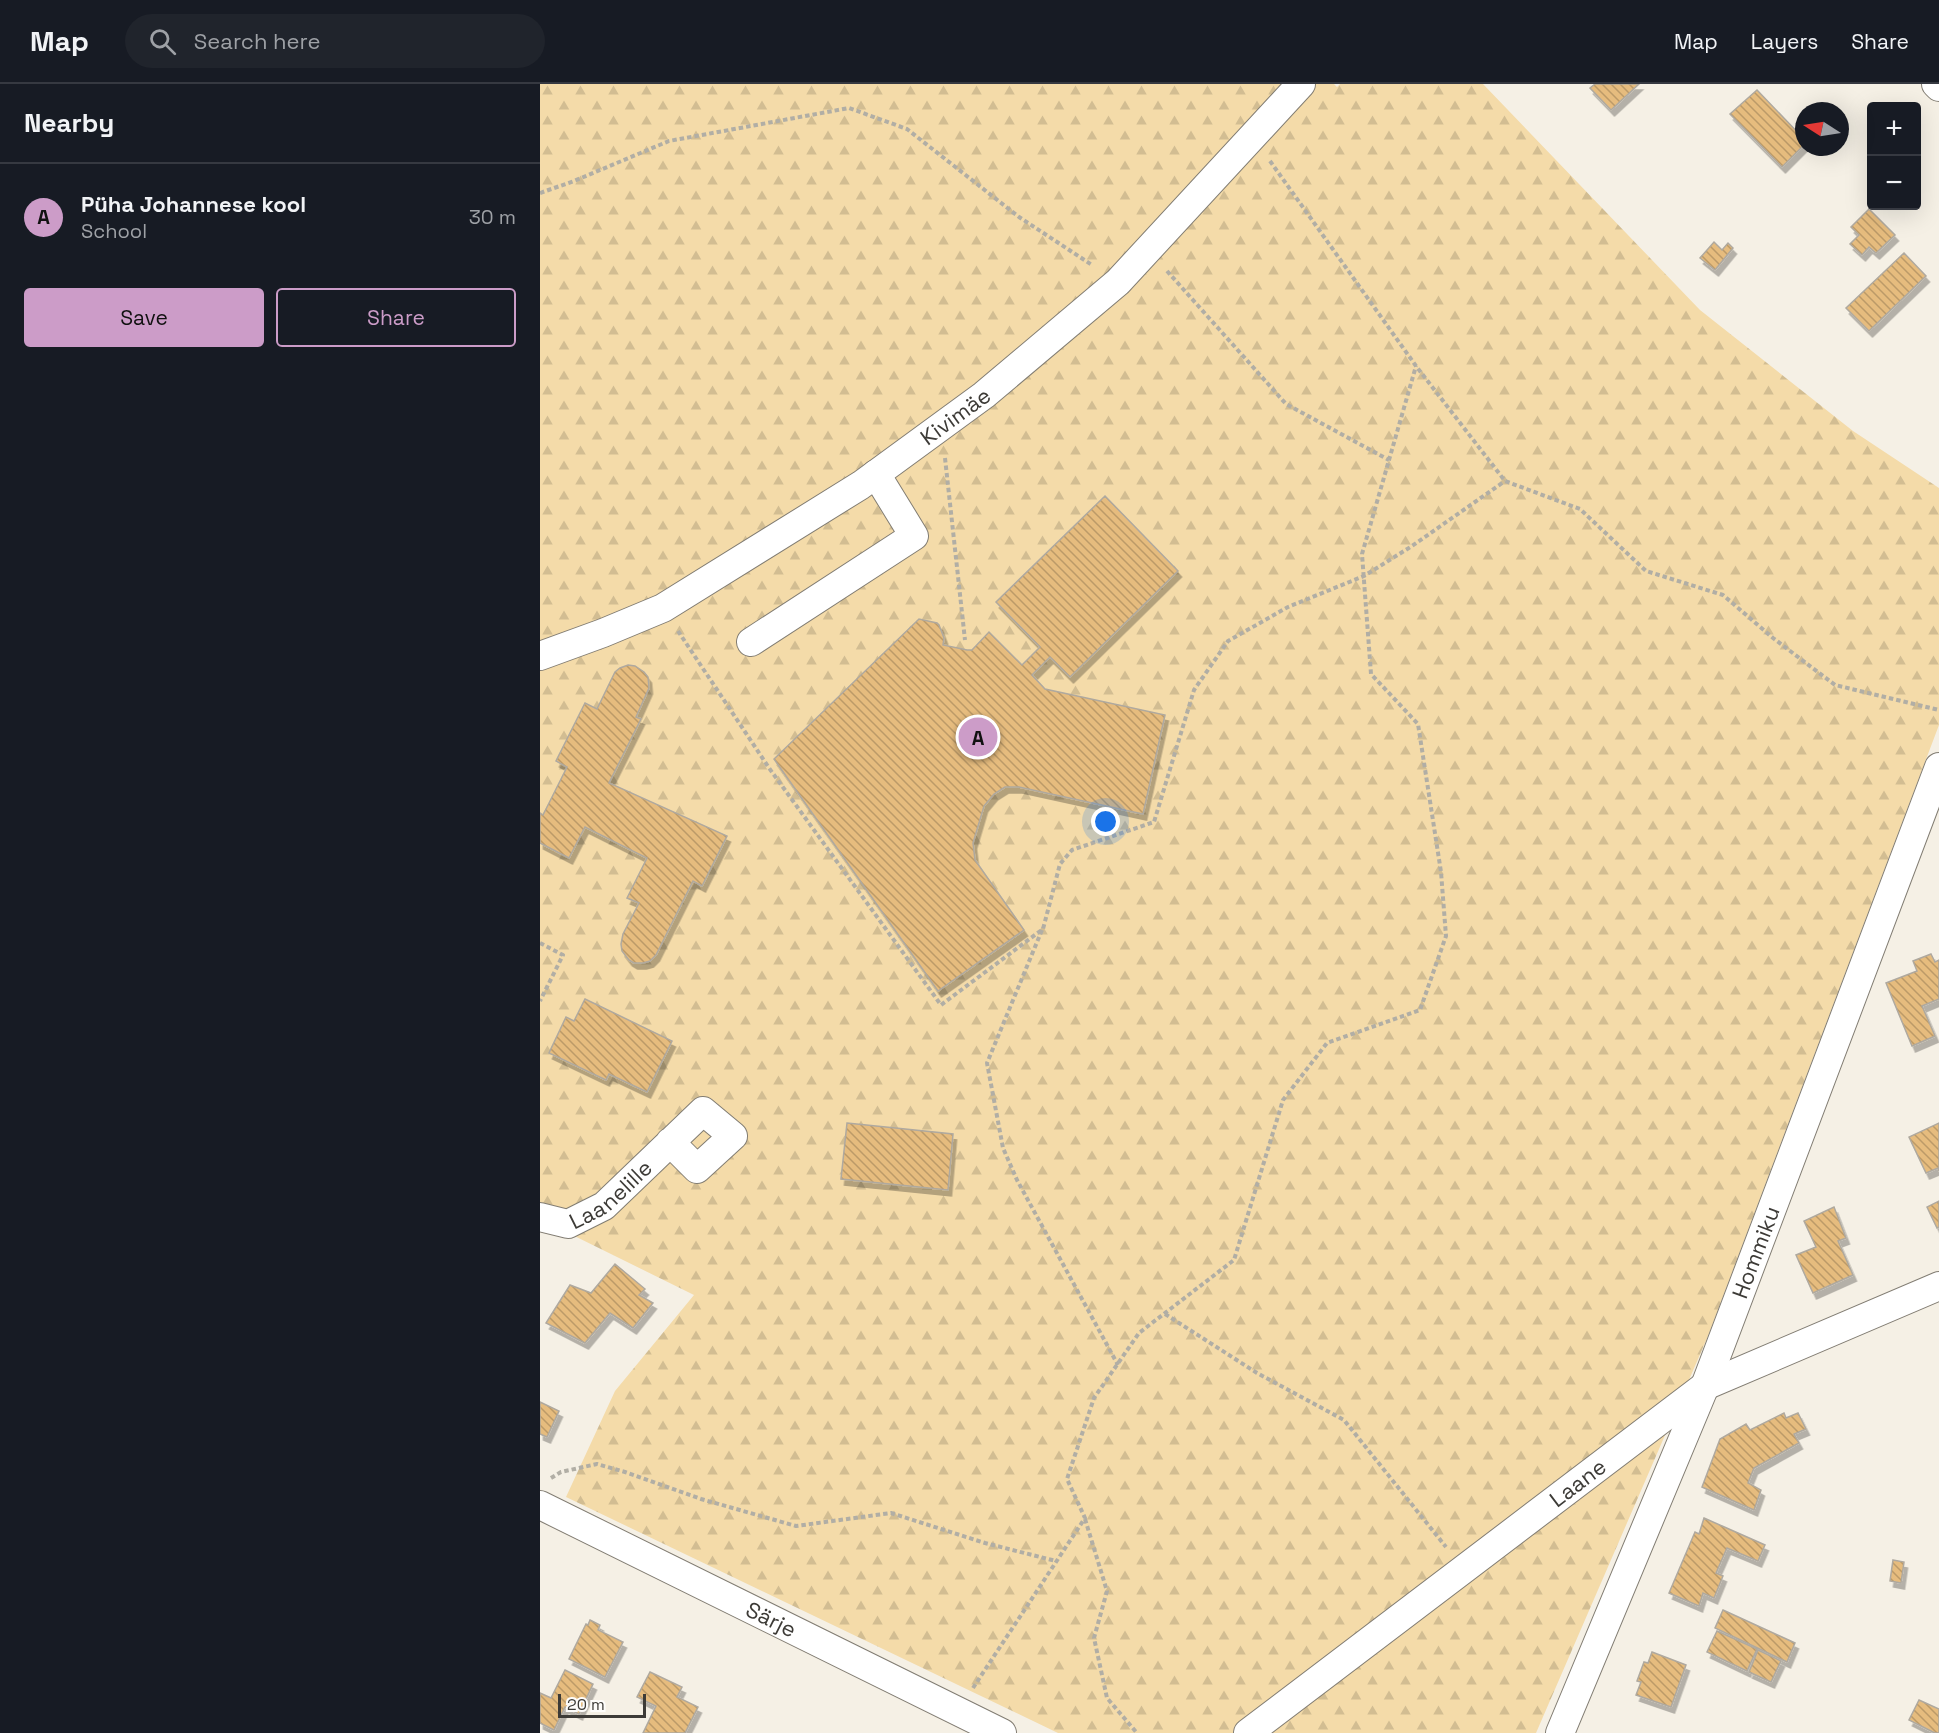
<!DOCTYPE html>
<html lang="en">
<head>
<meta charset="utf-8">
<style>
	:root { --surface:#171b24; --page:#20242c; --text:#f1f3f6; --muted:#9ea1a6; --line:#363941; --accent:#cc9cc8 }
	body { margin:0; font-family:"Space Grotesk",sans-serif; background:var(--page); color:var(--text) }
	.controls { position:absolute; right:18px; top:18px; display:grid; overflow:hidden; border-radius:6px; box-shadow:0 6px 24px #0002 }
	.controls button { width:54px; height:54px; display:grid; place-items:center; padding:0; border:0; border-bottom:2px solid var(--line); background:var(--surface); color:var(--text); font:30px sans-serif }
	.compass { position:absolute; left:1255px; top:18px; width:54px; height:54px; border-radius:50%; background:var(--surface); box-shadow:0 6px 24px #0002; rotate:282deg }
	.scale { position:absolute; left:18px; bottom:15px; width:88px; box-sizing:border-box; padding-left:6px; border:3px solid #3d3b37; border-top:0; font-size:16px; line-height:21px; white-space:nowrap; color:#3d3b37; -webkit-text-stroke:4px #fefdfb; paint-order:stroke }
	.you { position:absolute; left:566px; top:738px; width:21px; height:21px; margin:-15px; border:4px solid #fff; border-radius:50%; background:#1a73e8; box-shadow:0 0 0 9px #1a73e833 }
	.badge { display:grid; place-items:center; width:39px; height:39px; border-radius:50%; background:var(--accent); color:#111; font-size:20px; font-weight:700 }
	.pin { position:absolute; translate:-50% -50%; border:3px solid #fff; box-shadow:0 2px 6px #0006 }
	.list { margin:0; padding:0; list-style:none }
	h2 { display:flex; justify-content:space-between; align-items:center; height:78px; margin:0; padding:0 24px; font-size:26px }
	h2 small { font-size:20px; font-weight:400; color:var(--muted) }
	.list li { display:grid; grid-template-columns:39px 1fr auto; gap:18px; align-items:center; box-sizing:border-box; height:108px; padding:0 24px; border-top:2px solid var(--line) }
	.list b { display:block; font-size:22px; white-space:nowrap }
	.list p { margin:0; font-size:20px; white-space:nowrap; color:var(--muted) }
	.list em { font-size:20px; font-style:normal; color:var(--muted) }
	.actions { display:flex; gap:12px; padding:18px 24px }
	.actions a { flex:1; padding:14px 0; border:2px solid var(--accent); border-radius:6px; text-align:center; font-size:21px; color:var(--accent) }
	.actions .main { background:var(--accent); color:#111 }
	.icon { flex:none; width:33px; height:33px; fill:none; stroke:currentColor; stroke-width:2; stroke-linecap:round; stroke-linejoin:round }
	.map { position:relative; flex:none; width:1399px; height:1649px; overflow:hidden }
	header { display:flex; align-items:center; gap:36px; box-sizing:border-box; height:84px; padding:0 30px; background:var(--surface); border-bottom:2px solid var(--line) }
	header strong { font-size:28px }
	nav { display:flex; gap:33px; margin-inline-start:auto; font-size:21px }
	.search { width:420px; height:54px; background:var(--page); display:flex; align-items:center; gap:15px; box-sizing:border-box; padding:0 21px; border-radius:33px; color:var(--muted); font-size:22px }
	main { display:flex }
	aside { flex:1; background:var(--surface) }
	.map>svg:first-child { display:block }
	.forest { fill:url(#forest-firs) }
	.building { fill:url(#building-back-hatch); stroke:#afa99f; stroke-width:1.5; filter:url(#shadow) }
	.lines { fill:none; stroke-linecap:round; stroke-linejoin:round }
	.minor-casing { stroke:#827d73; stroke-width:30 }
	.path { stroke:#b1aea5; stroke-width:4; stroke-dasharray:4.5 3; stroke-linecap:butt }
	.minor { stroke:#fff; stroke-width:28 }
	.labels { text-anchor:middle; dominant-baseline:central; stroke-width:4.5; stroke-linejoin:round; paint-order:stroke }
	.street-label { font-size:22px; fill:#3d3b37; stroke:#fefdfb }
</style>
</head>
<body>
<header>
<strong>Map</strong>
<div class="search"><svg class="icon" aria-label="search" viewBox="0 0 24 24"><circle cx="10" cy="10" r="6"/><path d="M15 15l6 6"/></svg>Search here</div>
<nav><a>Map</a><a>Layers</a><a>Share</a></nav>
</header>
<main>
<aside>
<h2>Nearby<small></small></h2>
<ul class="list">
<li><span class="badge">A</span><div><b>Püha Johannese kool</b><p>School</p></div><em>30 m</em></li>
</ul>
<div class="actions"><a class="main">Save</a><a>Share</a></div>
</aside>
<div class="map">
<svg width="1399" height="1649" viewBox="0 0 1399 1649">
	<defs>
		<pattern id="forest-firs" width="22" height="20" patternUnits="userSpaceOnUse" patternTransform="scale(1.5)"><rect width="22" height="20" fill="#f4dba9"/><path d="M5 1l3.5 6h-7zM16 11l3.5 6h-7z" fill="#d2bd92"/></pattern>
		<pattern id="building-back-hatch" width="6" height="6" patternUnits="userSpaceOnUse" patternTransform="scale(1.5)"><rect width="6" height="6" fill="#e6bc7e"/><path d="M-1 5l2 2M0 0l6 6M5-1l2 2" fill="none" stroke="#bc9a68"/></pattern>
		<filter id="shadow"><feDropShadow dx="3.5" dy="6" stdDeviation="0" flood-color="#0004"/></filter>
	</defs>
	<rect width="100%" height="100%" fill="#f5f0e5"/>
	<path class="forest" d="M0,0H794L797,3L800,0H943L1160,226L1313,347L1399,404V641L1168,1252L996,1649H518L26,1413L75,1307L154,1211L0,1135Z"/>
	<g class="building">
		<path d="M1055,0H1099L1071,26L1050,4Z"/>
		<path d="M1217,6L1264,55V61L1242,83L1190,30Z"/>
		<path d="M1329,125L1355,151L1336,169L1329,163L1322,171L1310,160L1319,151L1311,143Z"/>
		<path d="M1174,158L1182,166L1188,159L1193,164L1175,186L1160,174Z"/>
		<path d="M1364,169L1386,192L1329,247L1306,224Z"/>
		<path d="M565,412L638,487L530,593L510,573L492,591L505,605L625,631L603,730L479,703H465L454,710L444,722L433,759L435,776L484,846L398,907L234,675L379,535L397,539L399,541L404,554L403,561L427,566H432L449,548L482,581L500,563L456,518Z"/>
		<path d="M88,581L95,582L104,588L108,593L109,604L96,633L101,635L69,699L187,752L162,802L153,797L116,871L110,877L103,879H94L89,876L82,867L81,860L83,850L99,819L87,814L107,774L45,743L29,774L0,759V729L3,731L27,683L16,677L45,619L57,625L75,588L80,584Z"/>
		<path d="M1391,870L1395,878L1399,876V915L1382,922L1395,952L1372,962L1346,899L1377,887L1373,877Z"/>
		<path d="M45,915L132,957L107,1008L69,990L66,996L9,969L26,933L34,937Z"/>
		<path d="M307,1039L413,1050L408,1106L301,1095Z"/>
		<path d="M1399,1039V1087L1398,1084L1386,1089L1369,1053Z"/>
		<path d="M1399,1117V1143L1397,1144L1387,1123Z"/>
		<path d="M1294,1123L1306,1154L1298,1157L1313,1191L1273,1209L1256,1171L1276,1163L1264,1137Z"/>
		<path d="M75,1180L105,1205L99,1211L113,1219L93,1244L70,1229L45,1259L6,1239L30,1201L51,1209Z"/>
		<path d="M0,1318L19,1327L7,1353L0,1350Z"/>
		<path d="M1244,1329L1246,1334L1258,1329L1266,1345L1254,1350L1259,1359L1214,1384L1208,1399L1221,1406L1214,1426L1162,1403L1180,1355L1206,1340L1210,1346Z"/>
		<path d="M1164,1434L1225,1461L1218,1477L1187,1464L1176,1489L1183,1492L1174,1514L1163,1509L1159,1522L1129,1509L1155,1448L1159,1450Z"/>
		<path d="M1353,1476L1364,1478L1361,1499L1350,1497Z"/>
		<path d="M1183,1526L1255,1559L1247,1578L1175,1544Z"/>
		<path d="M50,1536L60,1541L58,1546L83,1558L65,1593L29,1575L46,1540L48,1541Z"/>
		<path d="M1177,1547L1217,1565L1207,1587L1167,1568Z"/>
		<path d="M1218,1566L1241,1577L1231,1598L1209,1588Z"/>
		<path d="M1112,1568L1146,1581L1131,1623L1096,1611L1101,1598L1097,1597L1104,1578L1108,1579Z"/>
		<path d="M25,1586L53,1600L39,1630L25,1623L14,1646L0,1639V1609L11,1614Z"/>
		<path d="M110,1588L142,1603L137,1613L158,1623L145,1649H103L116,1622L97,1613Z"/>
		<path d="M1379,1616L1399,1625V1649H1395L1369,1636Z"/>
	</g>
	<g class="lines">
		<defs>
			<g id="minor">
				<path d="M1396,0L1399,3"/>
				<path d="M211,558L374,452L336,390"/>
				<path id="s1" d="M0,572L63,549L123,524L321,401L444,311L578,198L761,0"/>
				<path id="s2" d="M0,1133L28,1140L64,1122L163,1027L193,1052L157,1085L130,1058"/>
				<path id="s3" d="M0,1421L462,1649"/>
				<path id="s4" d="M708,1649L1165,1302L1399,1202"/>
				<path id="s5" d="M1020,1649L1165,1302L1399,683"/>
			</g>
		</defs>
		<use href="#minor" class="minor-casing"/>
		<g class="path">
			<path d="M730,77L876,282L965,397L1040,425L1106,487L1183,511L1233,554L1295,601L1399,626"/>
			<path d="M0,109L34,97L129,57L309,24L367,45L479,133L552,181"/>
			<path d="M627,187L746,320L849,376"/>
			<path d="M405,374L425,556"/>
			<path d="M138,547L229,684L401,921L503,845L520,780L532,766L614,738L654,606L688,557L748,523L824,492L872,462L965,397"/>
			<path d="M502,846L447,979L463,1064L477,1096L578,1281"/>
			<path d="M0,859L23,871L0,917"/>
			<path d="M625,1230L717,1289L804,1336L906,1463"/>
			<path d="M11,1394L21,1388L57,1380L85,1388L161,1415L256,1442L351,1429L445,1459L516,1477"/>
			<path d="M545,1435L567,1507L554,1554L567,1614L597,1649"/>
			<path d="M433,1604L545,1434L527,1395L554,1314L599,1249L694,1176L743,1016L787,959L880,926L906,852L901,788L878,640L831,590L822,470L876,282"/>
		</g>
		<use href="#minor" class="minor"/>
	</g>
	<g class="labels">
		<g class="street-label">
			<text stroke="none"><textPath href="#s1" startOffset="482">Kivimäe</textPath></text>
			<text stroke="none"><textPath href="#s2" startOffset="81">Laanelille</textPath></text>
			<text stroke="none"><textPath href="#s5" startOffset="519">Hommiku</textPath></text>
			<text stroke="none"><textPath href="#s4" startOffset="414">Laane</textPath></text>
			<text stroke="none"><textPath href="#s3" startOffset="258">Särje</textPath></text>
		</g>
	</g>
</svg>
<div class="controls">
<button>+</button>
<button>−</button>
</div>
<svg class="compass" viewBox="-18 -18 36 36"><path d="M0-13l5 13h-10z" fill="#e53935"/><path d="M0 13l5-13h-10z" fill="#9ea1a6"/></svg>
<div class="scale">20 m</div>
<div class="you"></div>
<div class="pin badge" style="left:438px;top:653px">A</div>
</div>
</main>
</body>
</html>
